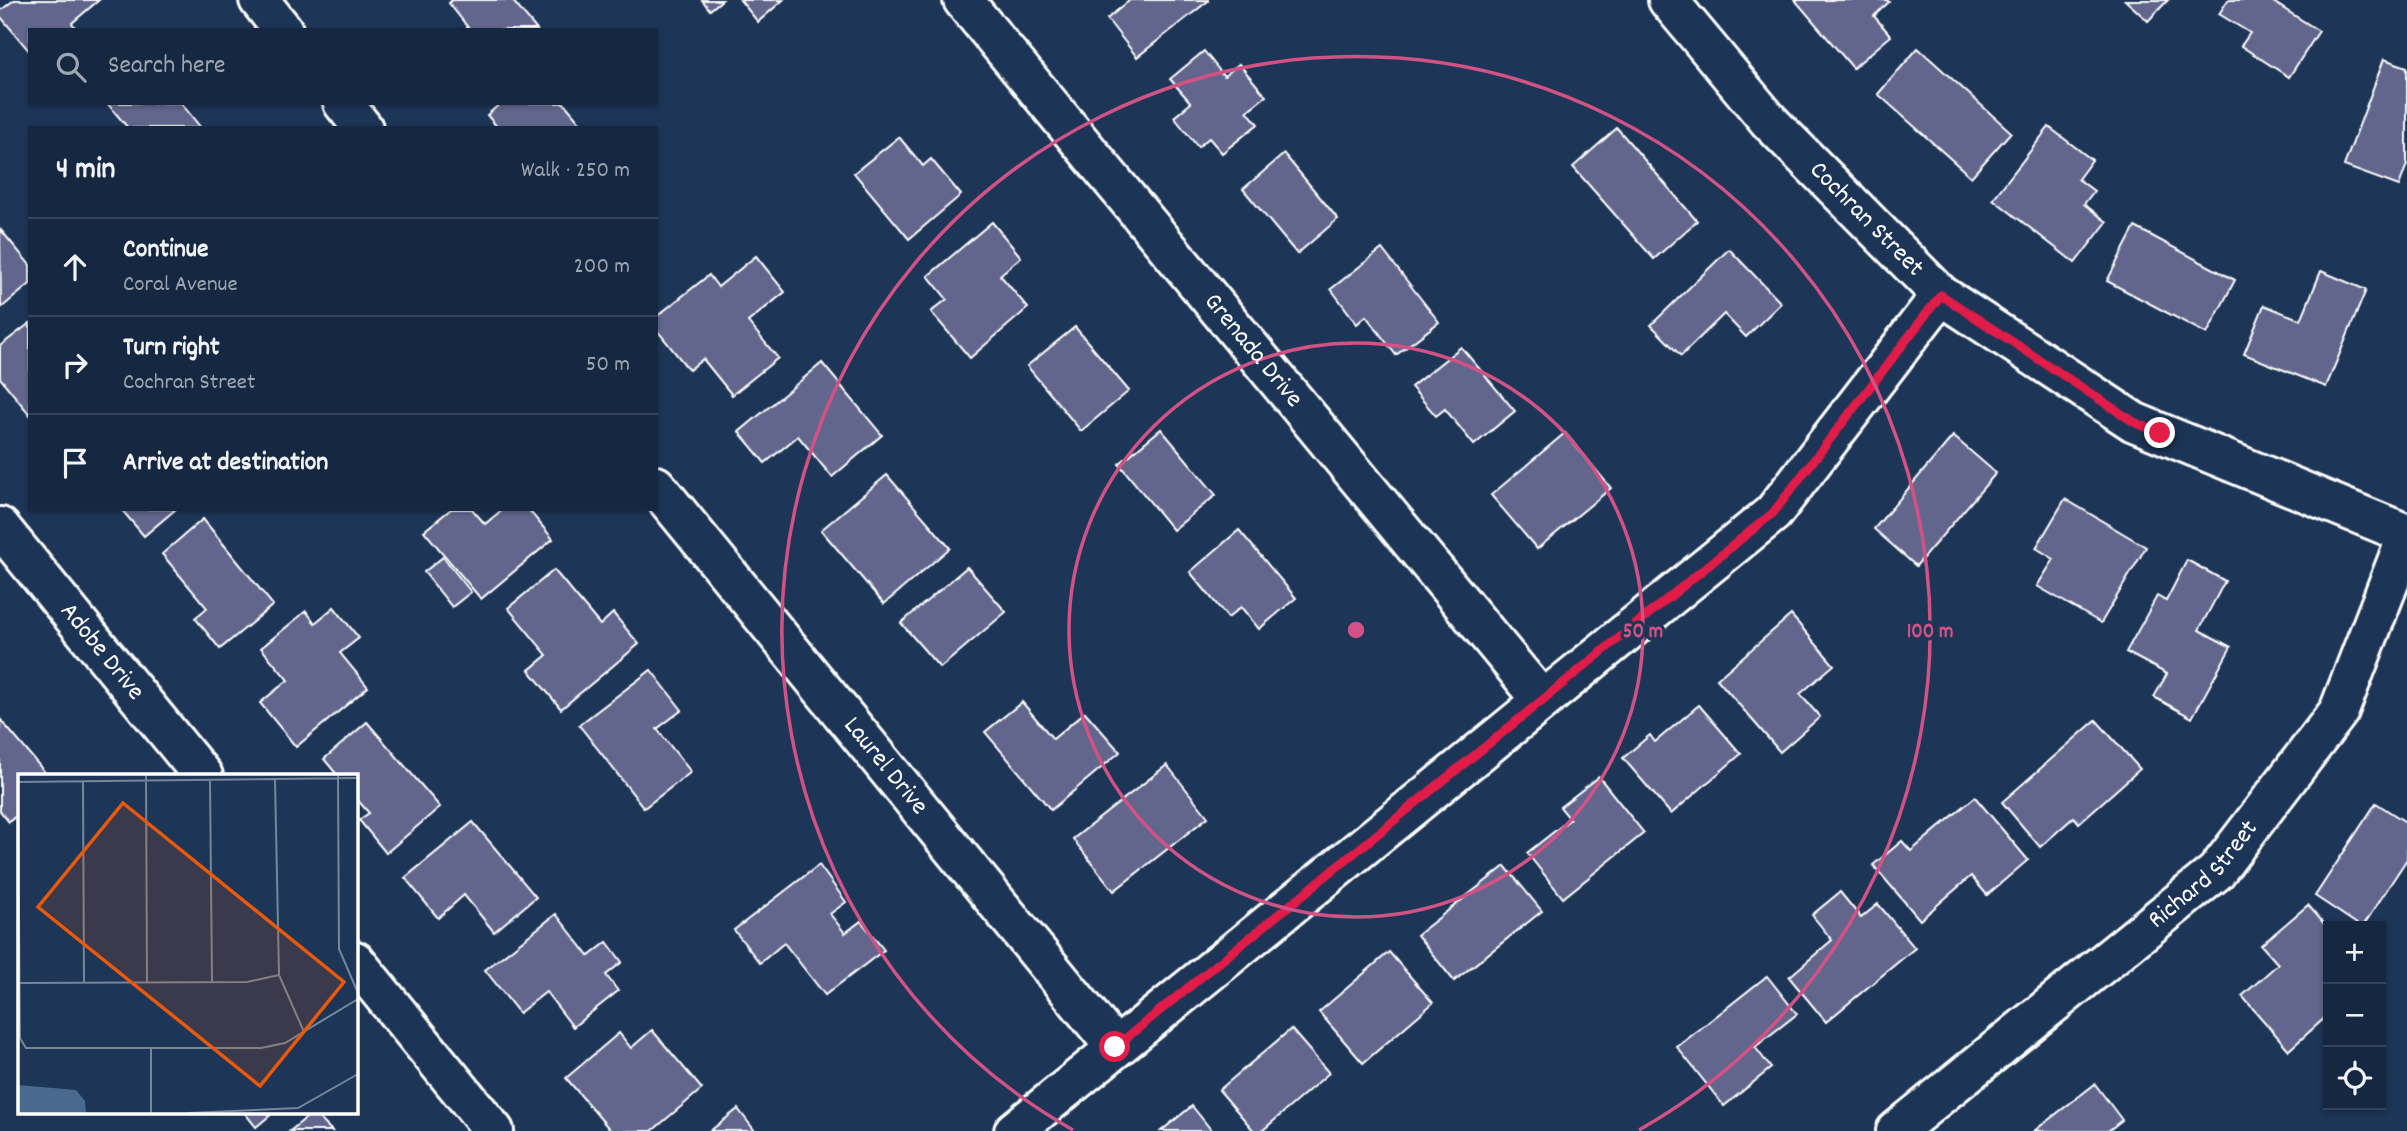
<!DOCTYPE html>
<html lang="en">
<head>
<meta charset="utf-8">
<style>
	:root { --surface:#162841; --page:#1f3048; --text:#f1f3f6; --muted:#9ea6b1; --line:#35445a }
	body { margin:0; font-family:Dekko,sans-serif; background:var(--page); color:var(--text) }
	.controls { position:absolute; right:21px; bottom:21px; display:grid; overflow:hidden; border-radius:0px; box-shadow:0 2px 5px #0004 }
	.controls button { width:63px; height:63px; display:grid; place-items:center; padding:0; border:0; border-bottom:2px solid var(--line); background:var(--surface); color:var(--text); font:35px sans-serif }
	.stop { position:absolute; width:21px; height:21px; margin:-16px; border:5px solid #e11d48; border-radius:50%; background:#fff }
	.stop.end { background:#e11d48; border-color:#fff; box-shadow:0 2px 7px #0008 }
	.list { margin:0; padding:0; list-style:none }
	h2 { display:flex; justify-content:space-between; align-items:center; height:91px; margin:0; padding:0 28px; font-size:30px }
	h2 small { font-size:23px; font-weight:400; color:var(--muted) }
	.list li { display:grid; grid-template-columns:46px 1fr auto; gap:21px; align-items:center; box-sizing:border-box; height:98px; padding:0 28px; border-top:2px solid var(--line) }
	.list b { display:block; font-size:26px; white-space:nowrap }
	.list p { margin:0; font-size:23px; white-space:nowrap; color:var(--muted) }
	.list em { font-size:23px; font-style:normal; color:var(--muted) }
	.icon { flex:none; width:38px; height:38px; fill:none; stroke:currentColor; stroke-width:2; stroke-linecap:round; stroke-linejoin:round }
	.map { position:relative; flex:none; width:2407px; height:1131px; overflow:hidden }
	.search { position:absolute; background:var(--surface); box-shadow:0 2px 5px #0004; left:28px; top:28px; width:630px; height:77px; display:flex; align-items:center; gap:18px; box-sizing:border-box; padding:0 24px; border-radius:0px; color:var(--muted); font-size:26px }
	.panel { position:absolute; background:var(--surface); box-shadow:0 2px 5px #0004; left:28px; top:126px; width:630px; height:385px; border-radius:0px }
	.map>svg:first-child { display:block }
	.building { fill:#62668c; stroke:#fff; stroke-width:2 }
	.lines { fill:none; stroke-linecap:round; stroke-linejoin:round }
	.minor-casing { stroke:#fff; stroke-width:44 }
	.minor { stroke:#1d3557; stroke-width:38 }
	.route { stroke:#e11d48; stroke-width:9 }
	.ring { fill:none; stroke:#d15284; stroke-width:3.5 }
	.labels { text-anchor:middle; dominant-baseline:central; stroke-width:6; stroke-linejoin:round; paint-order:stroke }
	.street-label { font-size:26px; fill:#fff; stroke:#1d3557 }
	.inset-road { fill:none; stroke:#77869a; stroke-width:2 }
	.view { fill:#e8590c; fill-opacity:0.15; stroke:#e8590c; stroke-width:3.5 }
	.inset-edge { fill:none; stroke:#fff; stroke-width:3.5 }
	.centre { fill:#d15284; stroke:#1d3557; stroke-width:3.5 }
	.ring-label { font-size:21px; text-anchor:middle; font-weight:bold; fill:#d15284; stroke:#1d3557; stroke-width:6; stroke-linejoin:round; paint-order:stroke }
</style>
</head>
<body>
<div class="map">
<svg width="2407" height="1131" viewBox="0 0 2407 1131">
	<rect width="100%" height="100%" fill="#1d3557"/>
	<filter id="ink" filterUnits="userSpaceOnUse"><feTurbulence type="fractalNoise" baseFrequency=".0143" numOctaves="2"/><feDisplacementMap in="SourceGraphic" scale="14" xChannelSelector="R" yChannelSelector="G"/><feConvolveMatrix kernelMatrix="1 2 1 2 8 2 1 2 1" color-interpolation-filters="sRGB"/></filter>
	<g filter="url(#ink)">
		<g class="building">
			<path d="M14,0H99L72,23L77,30H30V52L0,16V11Z"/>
			<path d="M452,0H512L537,30H470L449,3Z"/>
			<path d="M702,0H722L710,10Z"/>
			<path d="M740,0H783L758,22Z"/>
			<path d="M1130,0H1208V1L1137,57L1107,19Z"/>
			<path d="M1795,0H1887L1889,2L1874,16L1891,36L1853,68Z"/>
			<path d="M2125,0H2168L2148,21Z"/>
			<path d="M2228,0H2270L2319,31L2289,77L2241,46L2250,33L2219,14Z"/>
			<path d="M1918,48L2011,132L1971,177L1878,94Z"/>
			<path d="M1204,51L1224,76L1239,64L1266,96L1247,111L1258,124L1222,153L1209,138L1198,147L1174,117L1191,103L1170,79Z"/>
			<path d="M2384,59L2407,67V164L2399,186L2344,166Z"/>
			<path d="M107,103H181L201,128H128Z"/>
			<path d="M501,103H564L585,128H498L487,115Z"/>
			<path d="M2049,127L2092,160L2078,179L2094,191L2084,204L2107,222L2075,263L1993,199Z"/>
			<path d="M1617,128L1697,221L1654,259L1573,167Z"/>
			<path d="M899,137L923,166L931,159L961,195L909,239L854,173Z"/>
			<path d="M1284,154L1338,219L1297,254L1243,189Z"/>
			<path d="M992,222L1021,257L1000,275L1028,308L970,358L931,312L947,299L928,276Z"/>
			<path d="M2135,227L2235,280L2207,334L2107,281Z"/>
			<path d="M0,229L30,265V284L1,308Z"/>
			<path d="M1382,249L1439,322L1396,355L1366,316L1357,324L1331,289Z"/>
			<path d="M1729,249L1781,303L1746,337L1724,314L1681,356L1651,325Z"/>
			<path d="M756,256L785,292L748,322L778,358L732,395L703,359L689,370L656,329V317L709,275L718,287Z"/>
			<path d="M2321,271L2366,290L2326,387L2244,354L2264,305L2301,320Z"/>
			<path d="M30,323V415L0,378V346Z"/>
			<path d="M1075,327L1129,391L1081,431L1027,366Z"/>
			<path d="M1461,347L1515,411L1474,445L1445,409L1436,416L1411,387Z"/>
			<path d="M822,363L882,435L832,477L798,436L765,463L739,432Z"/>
			<path d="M1161,429L1216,495L1173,530L1119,464Z"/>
			<path d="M1565,433L1611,488L1537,549L1491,495Z"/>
			<path d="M1953,436L1996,473L1916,566L1874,529Z"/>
			<path d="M887,475L950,548L884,604L821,530Z"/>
			<path d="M2065,499L2146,547L2101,623L2037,586L2054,559L2036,548Z"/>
			<path d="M121,509H176L144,536Z"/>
			<path d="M451,509H472L485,524L503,509H528L553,539L481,599L424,531Z"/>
			<path d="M203,519L273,605L220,649L195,618L207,608L162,554Z"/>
			<path d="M1239,530L1296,598L1259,629L1241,607L1228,618L1190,572Z"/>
			<path d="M443,557L471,592L452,607L424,572Z"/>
			<path d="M2187,560L2225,581L2199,630L2231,647L2192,718L2154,697L2167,674L2126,652L2157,596L2166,601Z"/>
			<path d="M967,567L1006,612L940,668L901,623Z"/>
			<path d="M554,570L600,625L613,613L639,644L561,709L529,670L547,655L508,608Z"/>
			<path d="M334,607L359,638L340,653L368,687L296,747L260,703L288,680L261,648L306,611L315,623Z"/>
			<path d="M1791,615L1834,665L1800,694L1820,717L1780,752L1717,679Z"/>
			<path d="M651,670L682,710L657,729L691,772L644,808L579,725Z"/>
			<path d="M1022,702L1053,739L1085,712L1120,752L1051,810L985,732Z"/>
			<path d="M1699,705L1741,754L1671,814L1623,758L1650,735L1655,742Z"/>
			<path d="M0,719L48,776H19V813L9,822L0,811Z"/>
			<path d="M2096,720L2140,769L2079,823L2074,817L2040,847L2002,802Z"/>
			<path d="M367,722L440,807L386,853L359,820L369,813L355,797V776H338L324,759Z"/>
			<path d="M1167,765L1208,817L1114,891L1073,839Z"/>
			<path d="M1599,777L1644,833L1563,898L1527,853L1570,819L1560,807Z"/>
			<path d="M1975,797L2028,860L1987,895L1971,876L1920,920L1873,865L1902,841L1911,851Z"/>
			<path d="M2376,803L2407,823V859L2363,926H2360L2315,896Z"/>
			<path d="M473,822L536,897L494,932L464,895L438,918L405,878Z"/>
			<path d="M819,865L846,902L830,914L845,933L861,921L884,950L825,995L784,943L760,963L734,930Z"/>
			<path d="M1505,866L1542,911L1454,981L1417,935Z"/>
			<path d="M1840,892L1861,918L1878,904L1915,948L1826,1022L1789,977L1832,940L1812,915Z"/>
			<path d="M2308,905L2328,928V1015L2289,1050L2242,996L2278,964L2261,945Z"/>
			<path d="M556,914L589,956L607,942L622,962L606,975L618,991L573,1027L546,992L519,1013L485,970Z"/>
			<path d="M1389,952L1433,1003L1363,1063L1319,1012Z"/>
			<path d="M1767,976L1797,1014L1755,1047L1771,1068L1724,1106L1677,1047Z"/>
			<path d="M1291,1029L1329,1073L1262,1131H1254L1219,1090Z"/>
			<path d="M652,1030L702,1089L652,1131H611L566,1078L619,1033L631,1048Z"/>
			<path d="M2095,1084L2122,1120L2108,1131H2034Z"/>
			<path d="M1192,1106L1212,1131H1161Z"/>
			<path d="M738,1109L755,1131H710Z"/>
			<path d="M244,1112H274L256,1127Z"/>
			<path d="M313,1112L332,1131H290Z"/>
		</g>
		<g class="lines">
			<defs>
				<g id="minor">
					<path d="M259,0L283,30"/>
					<path id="s1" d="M963,0L1542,700"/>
					<path id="s2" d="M1668,0L1769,121L1941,295L2134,422L2407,534"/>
					<path d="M343,103L363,128"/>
					<path id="s3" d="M656,486L1115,1047"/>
					<path id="s4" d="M0,527L203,776"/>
					<path d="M355,961L494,1131"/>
					<path d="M1014,1131L1773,513L1941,295"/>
					<path id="s5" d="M1896,1131L2216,872L2339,711L2407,536"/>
				</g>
			</defs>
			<use href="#minor" class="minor-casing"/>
			<use href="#minor" class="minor"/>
		</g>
	</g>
	<g class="lines" filter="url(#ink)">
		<path class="route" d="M1115,1047L1773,513L1941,295L2134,422L2160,433"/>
	</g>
	<g class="ring">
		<circle cx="1356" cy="630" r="287"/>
		<path d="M1073 1130A574 574 0 1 1 1639 1130"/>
	</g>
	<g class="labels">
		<g class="street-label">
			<text stroke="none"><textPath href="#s2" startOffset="296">Cochran Street</textPath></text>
			<text stroke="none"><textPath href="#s1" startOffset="455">Grenada Drive</textPath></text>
			<text stroke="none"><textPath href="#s4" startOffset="161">Adobe Drive</textPath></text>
			<text stroke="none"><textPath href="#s3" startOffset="362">Laurel Drive</textPath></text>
			<text stroke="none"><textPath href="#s5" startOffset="401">Richard Street</textPath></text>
		</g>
	</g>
	<g transform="translate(18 774)">
		<rect width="340" height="340" fill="#1d3557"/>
		<path d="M0,311L58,316L67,327L68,339H0Z" fill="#49698f"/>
		<path class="inset-road" d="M128,0L129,208M320,1L321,175L340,219M257,6L261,201L286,258M192,7L194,208M0,8L340,4M65,8L66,209M0,17L2,264L8,274H243L267,269L340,225M1,209L229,208L261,201M133,274V339M170,339L280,334L340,300"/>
		<path class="view" d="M105,29L326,208L242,312L20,133Z"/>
		<rect width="340" height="340" class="inset-edge"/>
	</g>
	<circle cx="1356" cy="630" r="10" class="centre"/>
	<g class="ring-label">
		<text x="1643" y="637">50 m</text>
		<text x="1930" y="637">100 m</text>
	</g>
</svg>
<div class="controls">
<button>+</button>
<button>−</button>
<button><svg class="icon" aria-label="locate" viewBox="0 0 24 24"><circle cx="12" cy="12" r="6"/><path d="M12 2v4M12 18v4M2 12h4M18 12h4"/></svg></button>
</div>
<div class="stop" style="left:1115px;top:1047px"></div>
<div class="stop end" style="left:2160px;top:433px"></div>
<div class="search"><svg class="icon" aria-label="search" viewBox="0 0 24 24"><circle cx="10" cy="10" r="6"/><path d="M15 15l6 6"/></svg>Search here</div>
<section class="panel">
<h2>4 min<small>Walk · 250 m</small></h2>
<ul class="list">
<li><svg class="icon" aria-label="ahead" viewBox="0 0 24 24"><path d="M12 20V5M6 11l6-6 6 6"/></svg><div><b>Continue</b><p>Coral Avenue</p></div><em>200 m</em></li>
<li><svg class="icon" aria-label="right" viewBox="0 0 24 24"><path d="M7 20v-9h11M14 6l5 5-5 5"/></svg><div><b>Turn right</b><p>Cochran Street</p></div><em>50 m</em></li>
<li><svg class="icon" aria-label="arrive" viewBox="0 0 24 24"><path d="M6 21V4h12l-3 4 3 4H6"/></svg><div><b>Arrive at destination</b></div></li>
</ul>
</section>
</div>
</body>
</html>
